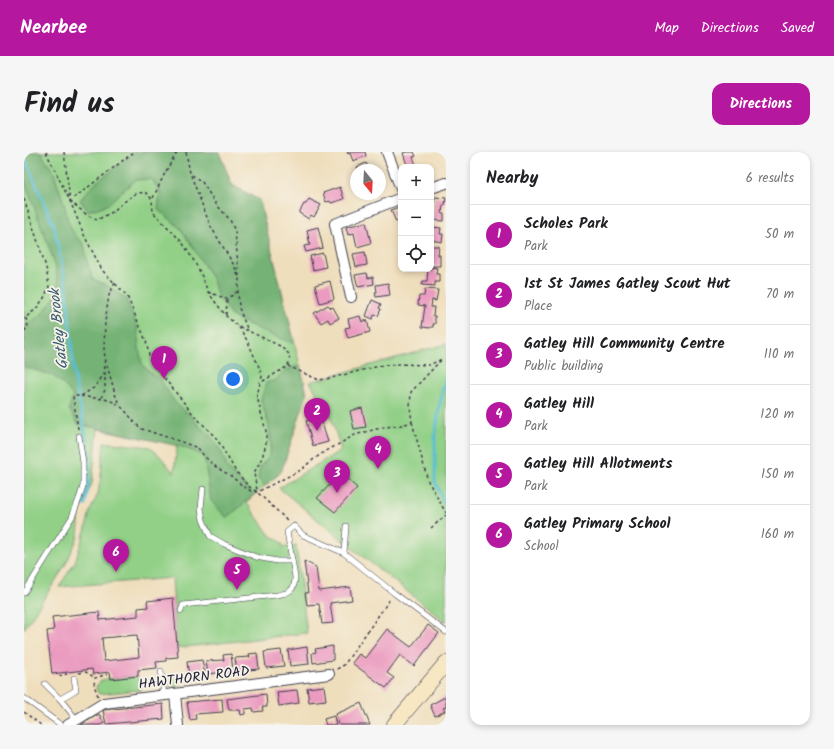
<!DOCTYPE html>
<html lang="en">
<head>
<meta charset="utf-8">
<style>
	:root { --surface:#fff; --page:#f6f6f6; --text:#202124; --muted:#757577; --line:#e0e0e0; --accent:#b5179e }
	body { margin:0; font-family:Kalam,sans-serif; background:var(--page); color:var(--text) }
	.controls { position:absolute; right:12px; top:12px; display:grid; overflow:hidden; border-radius:8px; box-shadow:0 2px 6px #0003 }
	.controls button { width:36px; height:36px; display:grid; place-items:center; padding:0; border:0; border-bottom:1px solid var(--line); background:var(--surface); color:var(--text); font:20px sans-serif }
	.compass { position:absolute; left:326px; top:12px; width:36px; height:36px; border-radius:50%; background:var(--surface); box-shadow:0 2px 6px #0003; rotate:162deg }
	.you { position:absolute; left:209px; top:227px; width:14px; height:14px; margin:-10px; border:3px solid #fff; border-radius:50%; background:#1a73e8; box-shadow:0 0 0 6px #1a73e833 }
	.badge { display:grid; place-items:center; width:26px; height:26px; border-radius:50%; background:var(--accent); color:#fff; font-size:13px; font-weight:700 }
	.pin { position:absolute; translate:-50% -33px; filter:drop-shadow(0 1px 2px #0008) }
	.pin::after { content:''; position:absolute; top:21px; width:14px; height:12px; background:inherit; clip-path:polygon(0 0,100% 0,50% 100%) }
	.list { margin:0; padding:0; list-style:none }
	h2 { display:flex; justify-content:space-between; align-items:center; height:52px; margin:0; padding:0 16px; font-size:17px }
	h2 small { font-size:13px; font-weight:400; color:var(--muted) }
	.list li { display:grid; grid-template-columns:26px 1fr auto; gap:12px; align-items:center; box-sizing:border-box; height:60px; padding:0 16px; border-top:1px solid var(--line) }
	.list b { display:block; font-size:15px; white-space:nowrap }
	.list p { margin:0; font-size:13px; white-space:nowrap; color:var(--muted) }
	.list em { font-size:13px; font-style:normal; color:var(--muted) }
	.icon { flex:none; width:22px; height:22px; fill:none; stroke:currentColor; stroke-width:2; stroke-linecap:round; stroke-linejoin:round }
	.map { position:relative; flex:none; width:422px; height:573px; overflow:hidden; border-radius:12px }
	header { display:flex; align-items:center; gap:24px; box-sizing:border-box; height:56px; padding:0 20px; background:var(--accent); color:#fff }
	header strong { font-size:19px }
	nav { display:flex; gap:22px; margin-inline-start:auto; font-size:14px }
	.intro { display:flex; align-items:center; justify-content:space-between; box-sizing:border-box; height:96px; padding:0 24px }
	h1 { margin:0; font-size:28px }
	.button { padding:10px 18px; border-radius:12px; background:var(--accent); color:#fff; font-size:14px; font-weight:700 }
	main { display:flex; gap:24px; padding:0 24px }
	aside { flex:1; background:var(--surface); border-radius:12px; box-shadow:0 2px 6px #0003 }
	.map>svg:first-child { display:block }
	.green { fill:#92d087; stroke:#5a7961 }
	.forest { fill:#75b274; stroke:#4c6a58 }
	.lines { fill:none; stroke-linecap:round; stroke-linejoin:round }
	.stream { stroke:#58bed6; stroke-width:3 }
	.building { fill:#eb9bc0; fill-rule:evenodd }
	.lane-casing { stroke:#413e4e; stroke-width:6 }
	.street-casing { stroke:#413e4e; stroke-width:12 }
	.secondary-casing { stroke:#413e4e; stroke-width:16 }
	.path { stroke:#413e4e; stroke-width:1.5; stroke-dasharray:3 3; stroke-linecap:butt }
	.lane { stroke:#fff; stroke-width:5 }
	.street { stroke:#fff; stroke-width:10 }
	.secondary { stroke:#f7e8c3; stroke-width:15 }
	.labels { text-anchor:middle; dominant-baseline:central; stroke-width:3.5; stroke-linejoin:round; paint-order:stroke }
	.street-label { font-size:14px; fill:#22223b; stroke:#f7f3e8 }
	.water-label { font-size:15px; font-style:italic; fill:#355971; stroke:#f7f3e8 }
</style>
</head>
<body>
<header>
<strong>Nearbee</strong>
<nav><a>Map</a><a>Directions</a><a>Saved</a></nav>
</header>
<div class="intro"><h1>Find us</h1><a class="button">Directions</a></div>
<main>
<div class="map">
<svg width="422" height="573" viewBox="0 0 422 573">
	<rect width="100%" height="100%" fill="#f7f3e8"/>
	<filter id="ink" filterUnits="userSpaceOnUse"><feTurbulence type="fractalNoise" baseFrequency=".025" numOctaves="2"/><feDisplacementMap in="SourceGraphic" scale="8" xChannelSelector="R" yChannelSelector="G"/><feConvolveMatrix kernelMatrix="1 2 1 2 8 2 1 2 1" color-interpolation-filters="sRGB"/></filter>
	<filter id="wash" filterUnits="userSpaceOnUse"><feTurbulence type="fractalNoise" baseFrequency=".012" numOctaves="4" result="noise"/><feDisplacementMap in="SourceGraphic" scale="16" xChannelSelector="R" yChannelSelector="G"/><feGaussianBlur stdDeviation="0.9" result="paint"/><feColorMatrix in="noise" values="0 0 0 0 0 0 0 0 0 0 0 0 0 0 0 0 0 1.4 0 .05"/><feComposite in="paint" operator="in"/></filter>
	<g filter="url(#wash)">
		<rect width="100%" height="100%" fill="#efdebc"/>
		<g class="green">
			<path d="M0,0H195L208,33L235,48L283,242L257,320L222,350L245,382L258,391L259,395L272,393L283,481L153,496L148,426L35,435L51,410L62,376L66,359L74,342L77,323L80,290L126,295L136,304L150,321L153,293L74,277L68,331L56,360L54,385L41,414L0,477Z"/>
			<path d="M422,192V470L323,392L255,336L317,298L307,265L286,230Z"/>
			<path d="M114,524L116,538L75,542L72,537L73,533L77,529L84,526L87,527Z"/>
			<path d="M155,525L156,534L146,535L145,526Z"/>
		</g>
		<g class="forest">
			<path d="M0,0H18L19,4L30,21L41,55L44,69L51,84L60,92L64,112L69,127L84,134L102,147L113,174L115,196L118,212L127,222L137,229L153,253L167,264L175,274L189,287L198,301L203,316L230,343L203,366L187,349L180,304L159,295L54,272L45,257L49,244L43,236L28,223L0,215V175L17,163L35,140L31,112L0,27Z"/>
			<path d="M112,0H195L208,33L235,48L271,192L250,184L207,164L193,143L189,128L168,94L156,76L146,67L134,58L136,40L128,27L112,28L97,40L83,53L64,59L56,48L71,31Z"/>
			<path d="M276,213L283,242L257,320L241,334L234,327L236,315L246,303L247,292L245,274L237,248L242,231L252,228L260,219Z"/>
		</g>
		<g class="lines">
			<g class="stream">
				<path d="M0,4L30,74L43,139L50,222L65,302L64,334L61,353"/>
				<path d="M422,224L415,256L411,286V330L419,348L422,352"/>
			</g>
		</g>
		<g id="blocks">
			<g class="building">
				<path d="M323,0H341L342,4L329,9L326,1L324,2Z"/>
				<path d="M382,0H390L392,4L389,5L393,15H377L383,13L379,1Z"/>
				<path d="M342,11L345,18H334L333,15Z"/>
				<path d="M316,35L320,47L307,51L306,49L302,50L299,41Z"/>
				<path d="M411,45L422,46L421,53H419L418,62H420V69L408,68Z"/>
				<path d="M285,47L297,53L290,65L287,63L285,67L275,61L280,52H282Z"/>
				<path d="M377,54V68L372,70L367,58Z"/>
				<path d="M342,70L347,91L333,95L330,81L324,83L322,75Z"/>
				<path d="M294,75L299,96L282,100L280,94L286,93L283,78Z"/>
				<path d="M408,75L417,76L416,82H419L418,90L407,88Z"/>
				<path d="M407,94H415L414,103H416V114H407Z"/>
				<path d="M341,100L343,113L332,115L329,102Z"/>
				<path d="M299,101L302,115L289,118L286,104Z"/>
				<path d="M407,115L413,116L412,122H415V130H411V134L398,133L399,129H403L404,117H407Z"/>
				<path d="M343,121L344,126L349,125L350,132L334,135L331,123Z"/>
				<path d="M306,129L310,147L296,151L291,133Z"/>
				<path d="M364,131L366,143L352,145L351,140H353L352,133Z"/>
				<path d="M401,137L414,138L412,149L408,148L407,155H410L409,164H411V172H409V175H407L406,176L398,175L401,154L394,153L395,144H400Z"/>
				<path d="M348,148L357,152L355,156L357,157L354,164L350,163L349,167L342,164Z"/>
				<path d="M304,153L307,156L309,155L315,166L306,171L304,167L297,171L290,161Z"/>
				<path d="M336,164L338,170L343,168L346,180L324,186L321,176L326,175L324,167Z"/>
				<path d="M338,256L342,275L330,277L326,259Z"/>
				<path d="M296,265L304,290L289,294L282,269Z"/>
				<path d="M317,321L333,336L311,360L293,346Z"/>
				<path d="M280,409L292,415L295,439L326,435L328,448L306,451L309,471L298,472L295,452L283,453L281,441H284Z"/>
				<path d="M149,446L154,505L142,506V509L132,510L133,516L114,518V524L87,527L86,520L69,522L68,517L28,522L23,479L30,478L28,465L75,460L76,468L114,464V456L124,455L123,449ZM113,483L115,505L80,509L78,486Z"/>
				<path d="M404,473L415,481L390,514L376,503L363,521L370,526L362,536L328,511L335,502L341,506L363,477L387,495Z"/>
				<path d="M309,494V508L289,511L288,501L292,500L291,497Z"/>
				<path d="M283,495L285,512L266,514L264,498Z"/>
				<path d="M257,498L260,514L242,516L240,500Z"/>
				<path d="M233,501L235,517L213,519L211,506L226,505L225,502Z"/>
				<path d="M207,502L209,519L184,522L182,509L200,508L199,503Z"/>
				<path d="M178,508L181,523L165,524L163,510Z"/>
				<path d="M300,534L302,548L285,550L283,536Z"/>
				<path d="M273,538L275,551L255,554L253,540Z"/>
				<path d="M242,542L243,555H238L239,559L230,560L229,556L221,557V562L217,563L216,558H205L203,547Z"/>
				<path d="M421,545L422,548V555L419,556L421,559L411,564L406,553Z"/>
				<path d="M198,547L199,560L171,562L172,567L166,568L163,550Z"/>
				<path d="M337,551L346,573H315L312,562Z"/>
				<path d="M139,552L140,567L82,572L79,558Z"/>
				<path d="M75,562L80,571L76,573H57Z"/>
				<path d="M310,564L312,573H302L300,567Z"/>
			</g>
		</g>
	</g>
	<g filter="url(#ink)">
		<use href="#blocks" fill-opacity="0" stroke="#413e4e" stroke-width="1"/>
		<g class="lines">
			<defs>
				<g id="lane">
					<path d="M179,337L177,356L179,368L186,384L200,392L232,405L253,409H268"/>
					<path d="M320,401L322,374"/>
					<path d="M0,441L48,365L55,347L59,334V311L55,284"/>
					<path d="M157,459L159,453L253,443C265,441 271,439 271,425L263,380L270,374L279,383L320,401L370,441L422,480"/>
					<path d="M137,519L140,544"/>
					<path d="M21,532L36,547L53,568"/>
					<path d="M0,546L37,573"/>
					<path d="M36,547L52,538L50,526"/>
				</g>
				<g id="street">
					<path d="M363,0L377,37"/>
					<path d="M407,36L422,31"/>
					<path d="M327,145L311,72L377,46"/>
					<path d="M151,542L154,573"/>
					<path d="M44,573L80,551L305,522"/>
				</g>
				<path id="secondary" d="M370,573L422,511"/>
			</defs>
			<use href="#lane" class="lane-casing"/>
			<use href="#street" class="street-casing"/>
			<use href="#secondary" class="secondary-casing"/>
			<g class="path">
				<path d="M22,0L46,49L61,85L78,118L103,144L122,189L126,208L169,262L193,287L211,318L224,334L233,340L264,369"/>
				<path d="M40,0L46,49L110,0"/>
				<path d="M162,0L166,21L186,73L211,115L215,127L214,139L215,156L224,179"/>
				<path d="M168,23L178,30L192,52L206,68L211,79L215,125"/>
				<path d="M129,46L141,21L153,0"/>
				<path d="M0,47L22,115L25,135L20,146L12,157L0,167"/>
				<path d="M46,49L63,63L73,68L88,60L100,50L111,42L121,40L128,47L129,60L158,90L170,109L177,122L184,140L192,151L202,164L214,174L256,194L266,203L264,214L236,231L233,244L237,261L242,279V292L238,306L230,321L233,339"/>
				<path d="M91,131L85,143L81,170L80,197L81,206L92,245L96,253"/>
				<path d="M184,140L203,147L214,139"/>
				<path d="M202,163L203,147"/>
				<path d="M215,175L224,190L235,215L238,225L236,230"/>
				<path d="M0,179L4,175L2,166"/>
				<path d="M57,244C70,247 85,245 96,254C105,261 109,271 118,277L155,289L174,296L180,304L192,315L207,324L220,335L227,339L233,340L277,318L286,310L297,302L331,283L360,275L374,274L388,270L386,254L387,240L418,207L405,213L375,212L359,213L307,226L295,228L264,214"/>
				<path d="M77,246L81,238V209"/>
				<path d="M388,270L404,329L422,361"/>
				<path d="M54,277L49,244H57L71,235L79,221L81,206"/>
				<path d="M407,376L422,363"/>
				<path d="M313,517L320,513L366,447"/>
				<path d="M55,521L62,520L71,526"/>
				<path d="M35,524L43,522"/>
				<path d="M74,544L70,533L71,526L84,522"/>
				<path d="M0,560L17,573"/>
			</g>
			<use href="#lane" class="lane"/>
			<use href="#street" class="street"/>
			<use href="#secondary" class="secondary"/>
		</g>
	</g>
	<g class="labels">
		<g class="street-label">
			<text transform="translate(170 526) rotate(-7)">HAWTHORN ROAD</text>
		</g>
		<g class="water-label">
			<text transform="translate(35 177) rotate(-96)">Gatley Brook</text>
		</g>
	</g>
</svg>
<div class="controls">
<button>+</button>
<button>−</button>
<button><svg class="icon" aria-label="locate" viewBox="0 0 24 24"><circle cx="12" cy="12" r="6"/><path d="M12 2v4M12 18v4M2 12h4M18 12h4"/></svg></button>
</div>
<svg class="compass" viewBox="-18 -18 36 36"><path d="M0-13l5 13h-10z" fill="#e53935"/><path d="M0 13l5-13h-10z" fill="#757577"/></svg>
<div class="you"></div>
<div class="pin badge" style="left:140px;top:227px">1</div>
<div class="pin badge" style="left:293px;top:279px">2</div>
<div class="pin badge" style="left:313px;top:341px">3</div>
<div class="pin badge" style="left:354px;top:317px">4</div>
<div class="pin badge" style="left:213px;top:438px">5</div>
<div class="pin badge" style="left:92px;top:420px">6</div>
</div>
<aside>
<h2>Nearby<small>6 results</small></h2>
<ul class="list">
<li><span class="badge">1</span><div><b>Scholes Park</b><p>Park</p></div><em>50 m</em></li>
<li><span class="badge">2</span><div><b>1st St James Gatley Scout Hut</b><p>Place</p></div><em>70 m</em></li>
<li><span class="badge">3</span><div><b>Gatley Hill Community Centre</b><p>Public building</p></div><em>110 m</em></li>
<li><span class="badge">4</span><div><b>Gatley Hill</b><p>Park</p></div><em>120 m</em></li>
<li><span class="badge">5</span><div><b>Gatley Hill Allotments</b><p>Park</p></div><em>150 m</em></li>
<li><span class="badge">6</span><div><b>Gatley Primary School</b><p>School</p></div><em>160 m</em></li>
</ul>
</aside>
</main>
</body>
</html>
